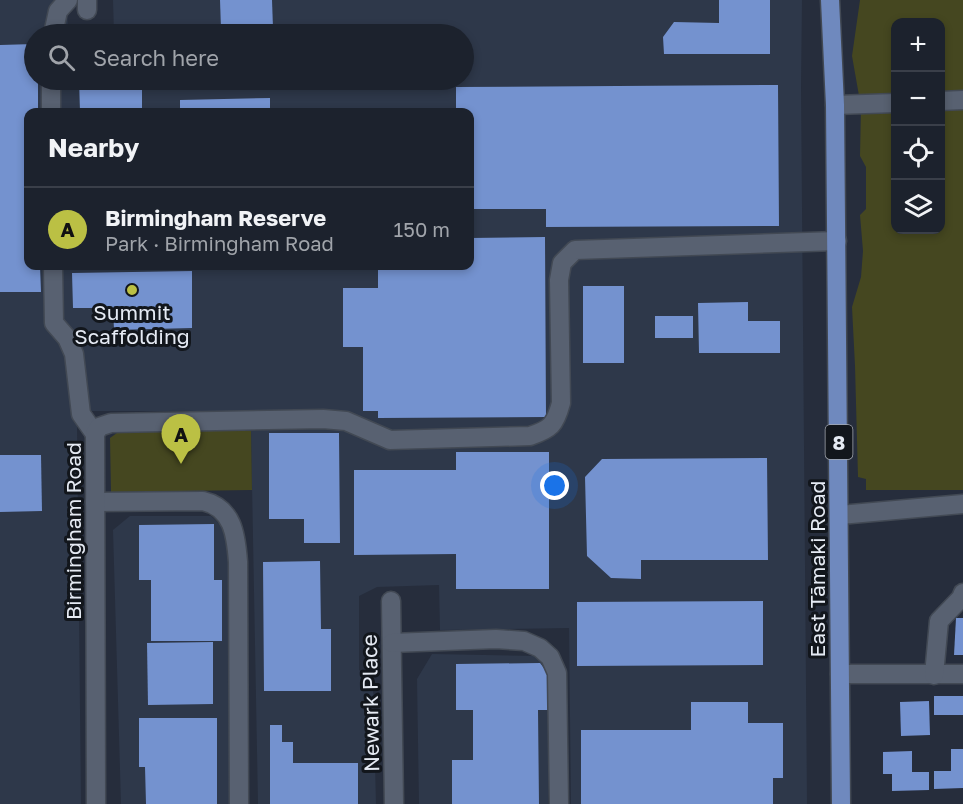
<!DOCTYPE html>
<html lang="en">
<head>
<meta charset="utf-8">
<style>
	:root { --surface:#1c222d; --page:#252a35; --text:#f1f3f6; --muted:#a0a4aa; --line:#3a3f49; --accent:#bbc044 }
	body { margin:0; font-family:"Golos Text",sans-serif; background:var(--page); color:var(--text) }
	.controls { position:absolute; right:18px; top:18px; display:grid; overflow:hidden; border-radius:12px; box-shadow:0 3px 9px #0003 }
	.controls button { width:54px; height:54px; display:grid; place-items:center; padding:0; border:0; border-bottom:2px solid var(--line); background:var(--surface); color:var(--text); font:30px sans-serif }
	.you { position:absolute; left:555px; top:486px; width:21px; height:21px; margin:-15px; border:4px solid #fff; border-radius:50%; background:#1a73e8; box-shadow:0 0 0 9px #1a73e833 }
	.badge { display:grid; place-items:center; width:39px; height:39px; border-radius:50%; background:var(--accent); color:#111; font-size:20px; font-weight:700 }
	.pin { position:absolute; translate:-50% -50px; filter:drop-shadow(0 2px 3px #0008) }
	.pin::after { content:''; position:absolute; top:32px; width:21px; height:18px; background:inherit; clip-path:polygon(0 0,100% 0,50% 100%) }
	.list { margin:0; padding:0; list-style:none }
	h2 { display:flex; justify-content:space-between; align-items:center; height:78px; margin:0; padding:0 24px; font-size:26px }
	h2 small { font-size:20px; font-weight:400; color:var(--muted) }
	.list li { display:grid; grid-template-columns:39px 1fr auto; gap:18px; align-items:center; box-sizing:border-box; height:84px; padding:0 24px; border-top:2px solid var(--line) }
	.list b { display:block; font-size:22px; white-space:nowrap }
	.list p { margin:0; font-size:20px; white-space:nowrap; color:var(--muted) }
	.list em { font-size:20px; font-style:normal; color:var(--muted) }
	.icon { flex:none; width:33px; height:33px; fill:none; stroke:currentColor; stroke-width:2; stroke-linecap:round; stroke-linejoin:round }
	.map { position:relative; flex:none; width:963px; height:804px; overflow:hidden }
	.search { position:absolute; background:var(--surface); box-shadow:0 3px 9px #0003; left:24px; top:24px; width:450px; height:66px; display:flex; align-items:center; gap:15px; box-sizing:border-box; padding:0 21px; border-radius:33px; color:var(--muted); font-size:22px }
	.panel { position:absolute; background:var(--surface); box-shadow:0 3px 9px #0003; left:24px; top:108px; width:450px; height:162px; border-radius:12px }
	.map>svg:first-child { display:block }
	.built { fill:#2e384a; fill-rule:evenodd }
	.green { fill:#454720; fill-rule:evenodd }
	.building { fill:#7492cf }
	.lines { fill:none; stroke-linecap:round; stroke-linejoin:round }
	.minor-casing { stroke:#424954; stroke-width:21 }
	.major-casing { stroke:#424954; stroke-width:21 }
	.minor { stroke:#586171; stroke-width:18 }
	.major { stroke:#6f89be; stroke-width:18 }
	.poi-dot { fill:#bbc044; stroke:#12161c; stroke-width:2 }
	.labels { text-anchor:middle; dominant-baseline:central; stroke-width:6; stroke-linejoin:round; paint-order:stroke }
	.shield { fill:#12161c; stroke:#a6aab2; stroke-width:1.5 }
	.shield-label { font-size:20px; font-weight:bold; fill:#e5eaf3 }
	.poi-label { font-size:21px; fill:#e5eaf3; stroke:#12161c }
	.street-label { font-size:21px; fill:#e5eaf3; stroke:#12161c }
</style>
</head>
<body>
<div class="map">
<svg width="963" height="804" viewBox="0 0 963 804">
	<rect width="100%" height="100%" fill="#262d3c"/>
	<g class="built">
		<path d="M0,0H67L68,34H34V80H464V34H114L113,0H802L801,87L807,804H571L569,628L440,630L439,585L377,587L359,596V670L373,683L376,804H258L251,431L276,429L275,411H91L77,424L81,804H0ZM28,112H470V266H28Z"/>
		<path d="M130,516H211L224,528L229,544L234,804H121L113,530Z"/>
		<path d="M432,654L537,656L550,671L548,804H419L417,679Z"/>
	</g>
	<g class="green">
		<path d="M860,0H963V490H866V479L858,477L855,366L852,307L861,277L863,251L860,215L866,209V167L860,156L861,107L852,56ZM896,22H940V230H896Z"/>
		<path d="M121,430L251,431L252,490L111,492L110,438Z"/>
	</g>
	<g class="building">
		<path d="M220,0H272L273,28L221,29Z"/>
		<path d="M719,0H770V54H664L663,37L674,22L719,23Z"/>
		<path d="M34,44V80H38V112H28V266H40L41,292H0V45Z"/>
		<path d="M79,80H142V112H80Z"/>
		<path d="M778,85L779,226L546,227V209H470V112H456V87Z"/>
		<path d="M270,98V112H180V100Z"/>
		<path d="M545,237L546,417L378,418V411H363V347H343V288H378V266H470V238Z"/>
		<rect x="228" y="266" width="45" height="3"/>
		<path d="M192,271V328L114,330L113,308H73L72,273Z"/>
		<rect x="583" y="286" width="41" height="77"/>
		<path d="M748,302V321H780V353H699L698,303Z"/>
		<rect x="655" y="316" width="38" height="22"/>
		<path d="M269,433H339L340,543H304V519H269Z"/>
		<path d="M456,452H549V589H456V554L354,555V470H456Z"/>
		<path d="M0,455H41L42,511L0,512Z"/>
		<path d="M767,458L768,560H641V579L611,578L587,556L585,477L602,459Z"/>
		<path d="M214,524V580H222V641H151V580H139V525Z"/>
		<path d="M320,561L321,629H331V691H264L263,562Z"/>
		<path d="M763,601V665L577,666V602Z"/>
		<path d="M956,618H963V655H954Z"/>
		<path d="M213,642V704L148,705L147,643Z"/>
		<path d="M540,663L547,672L548,710H538L539,804H452V760H473V710H456V664Z"/>
		<rect x="934" y="696" width="29" height="19"/>
		<path d="M929,701L930,735L901,736L900,702Z"/>
		<path d="M691,702H748V723H783V778H773V804H581V730H691Z"/>
		<path d="M139,718H217V804H146L145,767H139Z"/>
		<path d="M270,725H282V742H293V763H358V804H270Z"/>
		<path d="M951,749H963V788L934,789V771H951Z"/>
		<path d="M912,751V772H929V790L892,791V774H883V752Z"/>
	</g>
	<g class="lines">
		<defs>
			<g id="minor">
				<path d="M87,0V10"/>
				<path d="M53,34L58,11L68,0"/>
				<path d="M51,80V112"/>
				<path d="M940,101L963,100"/>
				<path d="M835,105L896,103"/>
				<path d="M53,266L54,323L67,338L74,354L81,414L95,434"/>
				<path d="M95,502L203,501C233,508 236,535 238,562L239,804"/>
				<path d="M840,515L963,504"/>
				<path d="M391,601L394,804"/>
				<path d="M392,643L496,639L524,641L540,648L550,657L557,673L559,804"/>
				<path d="M840,674H963"/>
				<path d="M934,675L939,621L961,598L963,593"/>
				<path d="M96,804L95,434L99,427L111,423L323,419L346,421L390,440L530,436C551,429 555,425 561,403L559,280L562,263L575,250L837,241"/>
			</g>
			<path id="major" d="M830,0L835,105L841,804"/>
		</defs>
		<use href="#minor" class="minor-casing"/>
		<use href="#major" class="major-casing"/>
		<use href="#minor" class="minor"/>
		<use href="#major" class="major"/>
	</g>
	<circle class="poi-dot" cx="132" cy="290" r="6"/>
	<g class="labels">
		<rect class="shield" x="825.5" y="425" width="27" height="34" rx="4.5"/>
		<g class="shield-label">
			<text x="839" y="442">8</text>
		</g>
		<g class="poi-label">
			<text x="132" y="312">Summit<tspan x="132" dy="24">Scaffolding</tspan></text>
		</g>
		<g class="street-label">
			<text transform="translate(73 531) rotate(-90)">Birmingham Road</text>
			<text transform="translate(817 569) rotate(-90)">East Tāmaki Road</text>
			<text transform="translate(370 703) rotate(-91)">Newark Place</text>
		</g>
	</g>
</svg>
<div class="controls">
<button>+</button>
<button>−</button>
<button><svg class="icon" aria-label="locate" viewBox="0 0 24 24"><circle cx="12" cy="12" r="6"/><path d="M12 2v4M12 18v4M2 12h4M18 12h4"/></svg></button>
<button><svg class="icon" aria-label="layers" viewBox="0 0 24 24"><path d="M12 4l9 5-9 5-9-5zM3 14l9 5 9-5"/></svg></button>
</div>
<div class="you"></div>
<div class="pin badge" style="left:181px;top:464px">A</div>
<div class="search"><svg class="icon" aria-label="search" viewBox="0 0 24 24"><circle cx="10" cy="10" r="6"/><path d="M15 15l6 6"/></svg>Search here</div>
<section class="panel">
<h2>Nearby<small></small></h2>
<ul class="list">
<li><span class="badge">A</span><div><b>Birmingham Reserve</b><p>Park · Birmingham Road</p></div><em>150 m</em></li>
</ul>
</section>
</div>
</body>
</html>
